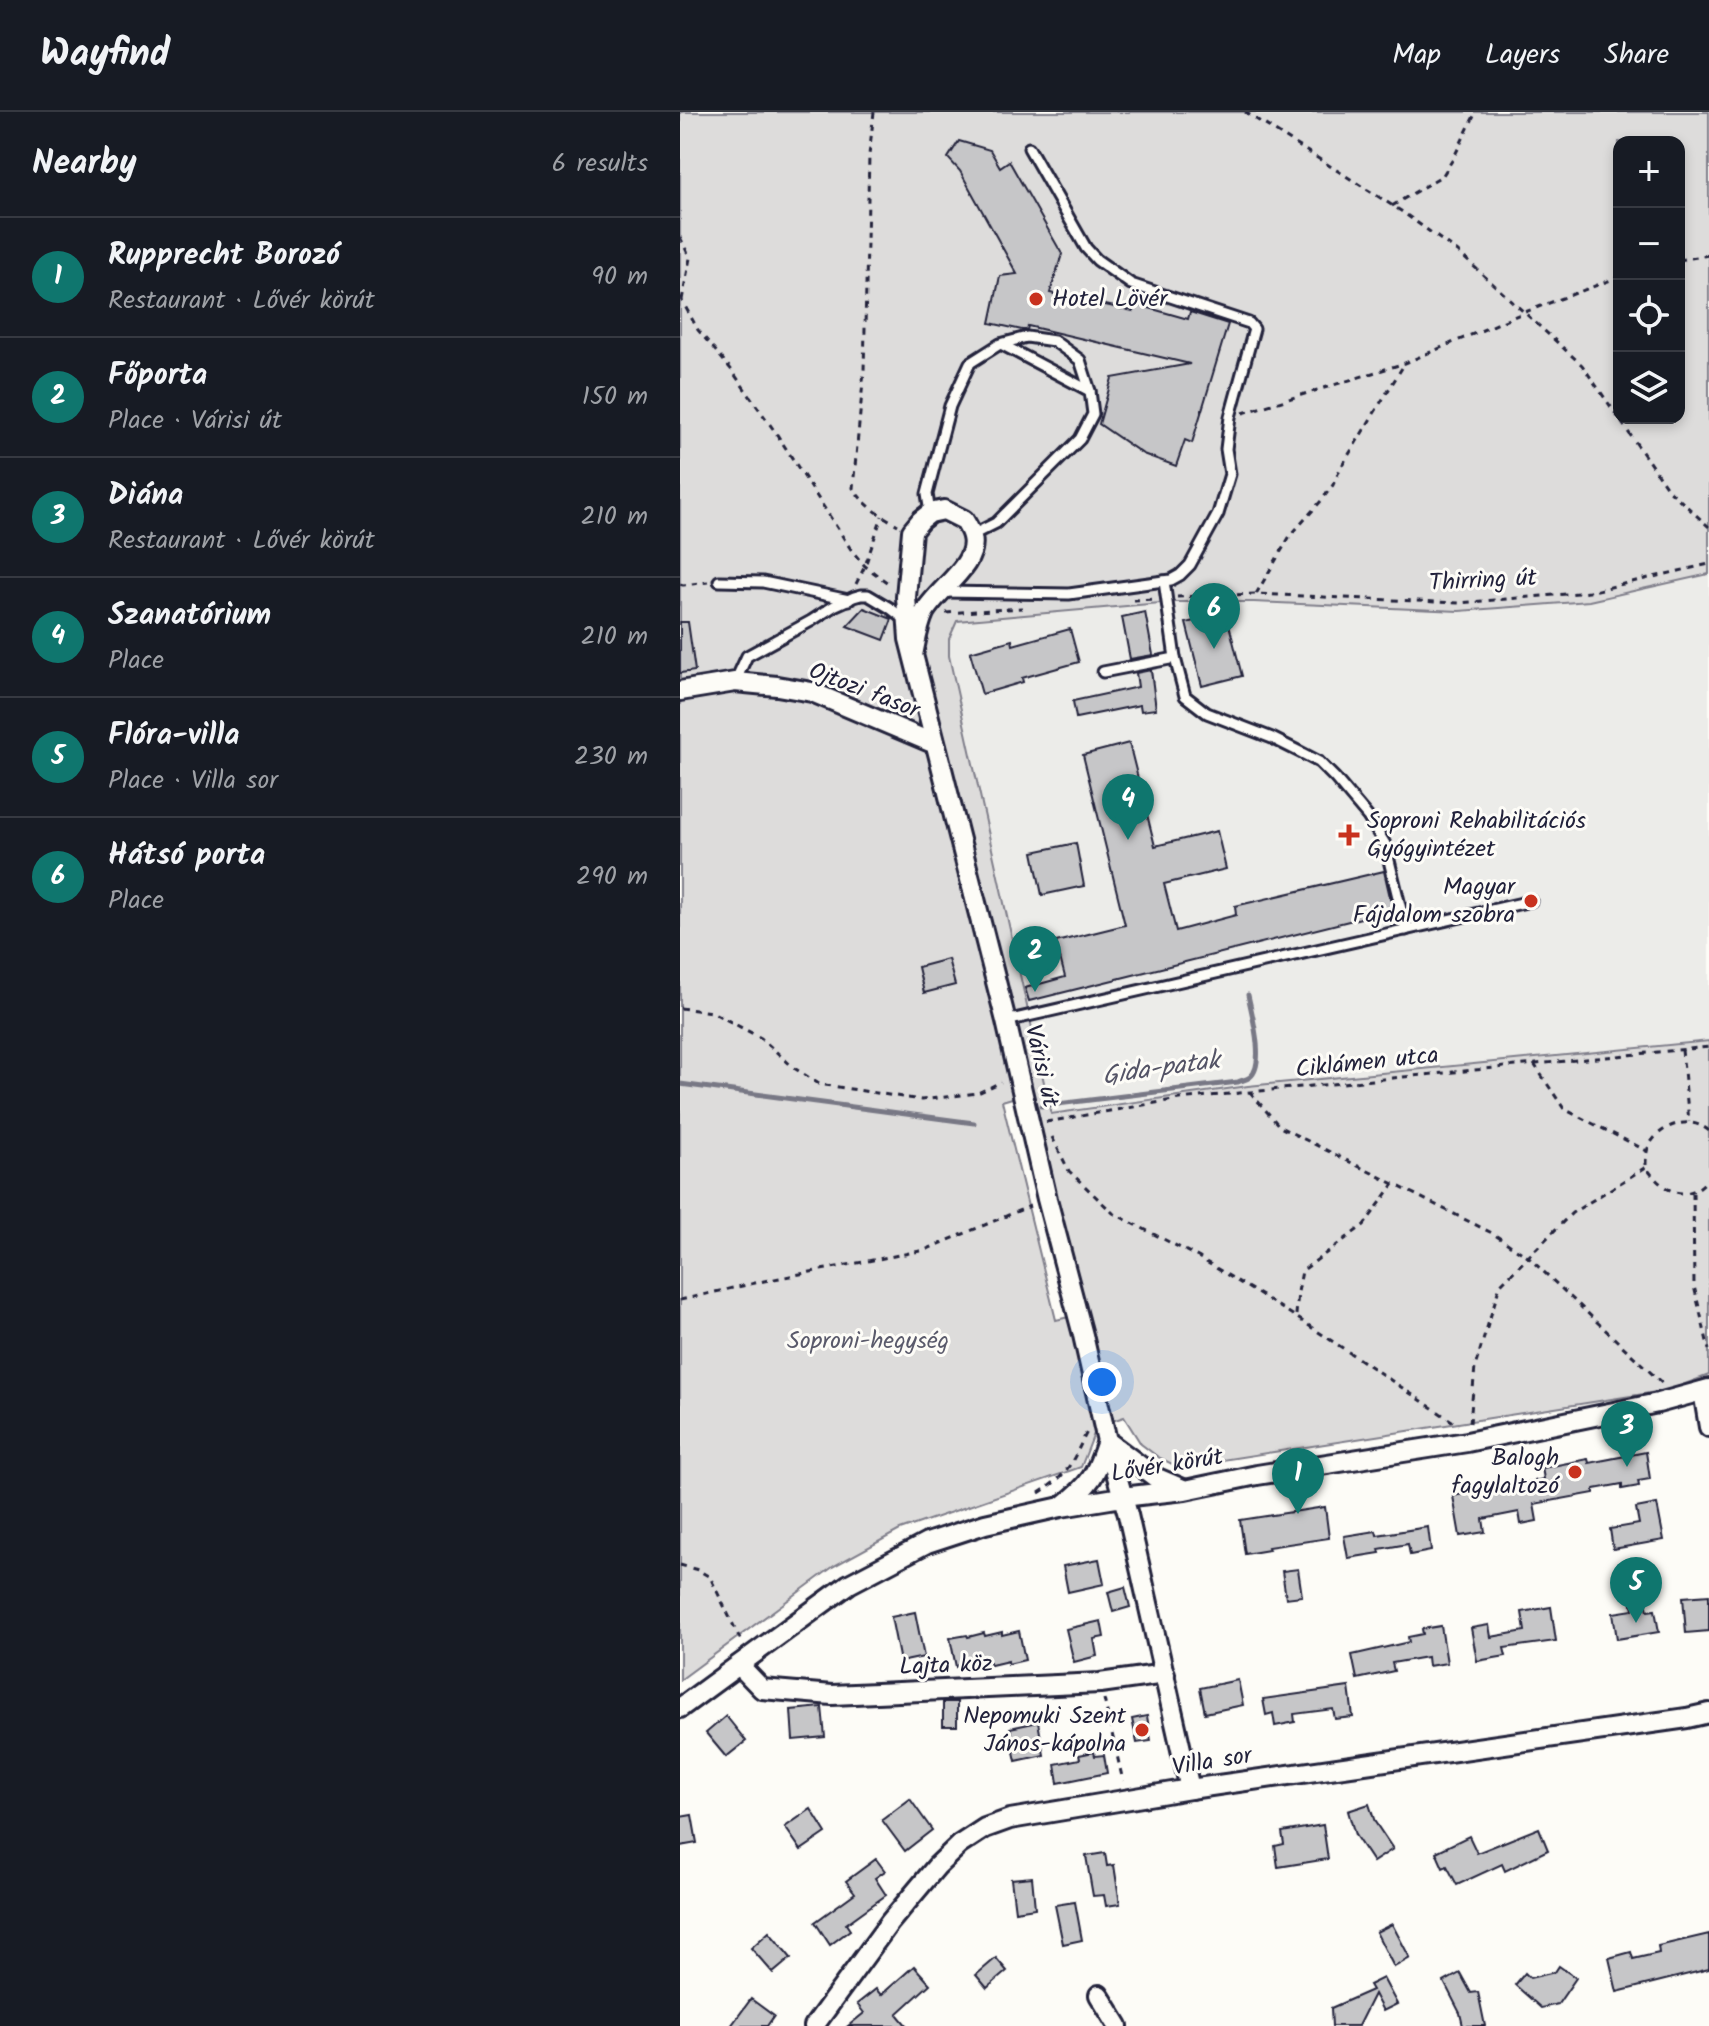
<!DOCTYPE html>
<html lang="en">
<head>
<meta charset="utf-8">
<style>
	:root { --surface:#171b24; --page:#20242c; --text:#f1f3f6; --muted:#9ea1a6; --line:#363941; --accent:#0f766e }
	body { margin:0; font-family:Kalam,sans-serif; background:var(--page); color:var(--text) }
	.controls { position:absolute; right:24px; top:24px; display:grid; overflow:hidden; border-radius:16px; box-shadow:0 4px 12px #0003 }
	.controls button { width:72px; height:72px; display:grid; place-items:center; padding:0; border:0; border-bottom:2px solid var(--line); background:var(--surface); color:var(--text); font:40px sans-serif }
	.you { position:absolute; left:422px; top:1270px; width:28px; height:28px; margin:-20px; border:6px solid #fff; border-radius:50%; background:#1a73e8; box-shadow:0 0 0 12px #1a73e833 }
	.badge { display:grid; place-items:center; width:52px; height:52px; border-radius:50%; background:var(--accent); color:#fff; font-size:26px; font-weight:700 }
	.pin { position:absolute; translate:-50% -66px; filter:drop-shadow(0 2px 4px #0008) }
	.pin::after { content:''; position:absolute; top:42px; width:28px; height:24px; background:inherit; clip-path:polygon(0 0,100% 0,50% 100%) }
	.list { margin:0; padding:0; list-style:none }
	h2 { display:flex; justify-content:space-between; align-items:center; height:104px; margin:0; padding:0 32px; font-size:34px }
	h2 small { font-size:26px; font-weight:400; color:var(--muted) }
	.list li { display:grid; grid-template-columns:52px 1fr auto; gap:24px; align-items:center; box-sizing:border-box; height:120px; padding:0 32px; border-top:2px solid var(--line) }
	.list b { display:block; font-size:30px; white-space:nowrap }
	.list p { margin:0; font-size:26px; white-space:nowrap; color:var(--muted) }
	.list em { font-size:26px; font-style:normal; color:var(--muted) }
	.icon { flex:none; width:44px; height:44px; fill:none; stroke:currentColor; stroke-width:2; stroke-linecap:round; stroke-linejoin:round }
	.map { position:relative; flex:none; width:1029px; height:1914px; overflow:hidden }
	header { display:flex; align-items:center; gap:48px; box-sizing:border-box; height:112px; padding:0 40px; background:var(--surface); border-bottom:2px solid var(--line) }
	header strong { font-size:38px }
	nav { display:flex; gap:44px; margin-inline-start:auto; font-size:28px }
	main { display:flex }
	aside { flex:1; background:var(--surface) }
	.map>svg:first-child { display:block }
	.built { fill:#ecece9 }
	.green { fill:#dddcdb; stroke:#807f8b; stroke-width:2; fill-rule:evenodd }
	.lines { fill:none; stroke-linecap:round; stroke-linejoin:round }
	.stream { stroke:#787885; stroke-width:5 }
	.building { fill:#c6c6c8; stroke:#22223b; stroke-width:2 }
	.service-casing { stroke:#22223b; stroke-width:15 }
	.minor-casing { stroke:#22223b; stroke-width:24 }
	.path { stroke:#22223b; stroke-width:3; stroke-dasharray:6 6; stroke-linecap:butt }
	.service { stroke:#fdfcf7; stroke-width:9 }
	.minor { stroke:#fdfcf7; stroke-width:18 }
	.poi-dot { fill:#c8321e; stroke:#fdfcf7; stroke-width:3 }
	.labels { text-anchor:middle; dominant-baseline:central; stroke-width:6; stroke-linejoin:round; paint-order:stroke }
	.poi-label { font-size:24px; fill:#22223b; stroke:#fdfcf7; text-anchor:end }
	.street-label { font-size:24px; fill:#22223b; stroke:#fdfcf7 }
	.park-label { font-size:24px; fill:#5a5a6b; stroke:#fdfcf7 }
	.water-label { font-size:26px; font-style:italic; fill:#545466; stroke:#fdfcf7 }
</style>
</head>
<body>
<header>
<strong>Wayfind</strong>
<nav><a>Map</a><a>Layers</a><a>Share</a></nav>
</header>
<main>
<aside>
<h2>Nearby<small>6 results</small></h2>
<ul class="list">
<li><span class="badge">1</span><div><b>Rupprecht Borozó</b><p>Restaurant · Lővér körút</p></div><em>90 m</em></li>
<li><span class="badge">2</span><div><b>Főporta</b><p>Place · Várisi út</p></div><em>150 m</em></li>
<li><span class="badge">3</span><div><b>Diána</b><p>Restaurant · Lővér körút</p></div><em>210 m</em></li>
<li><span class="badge">4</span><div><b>Szanatórium</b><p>Place</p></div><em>210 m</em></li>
<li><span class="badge">5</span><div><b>Flóra-villa</b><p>Place · Villa sor</p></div><em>230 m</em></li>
<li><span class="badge">6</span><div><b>Hátsó porta</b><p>Place</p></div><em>290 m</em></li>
</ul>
</aside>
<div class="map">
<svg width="1029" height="1914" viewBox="0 0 1029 1914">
	<rect width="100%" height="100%" fill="#fdfcf7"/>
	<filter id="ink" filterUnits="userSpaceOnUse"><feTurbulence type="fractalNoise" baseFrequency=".0125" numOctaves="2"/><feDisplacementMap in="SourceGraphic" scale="16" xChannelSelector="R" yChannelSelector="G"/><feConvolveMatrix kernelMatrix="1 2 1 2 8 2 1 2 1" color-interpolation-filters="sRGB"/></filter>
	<g filter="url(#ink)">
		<path class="built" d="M1029,462V929L568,974L371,1002L269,544V527L277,509L492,490L909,489Z"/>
		<path class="green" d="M0,0H1029V462L909,489L779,499L574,490H492L277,509L269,527V544L371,1002L568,974L1029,929V1263L989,1278L498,1355L478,1345L461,1332L444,1305L417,1314L401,1355L220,1418L154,1454L0,1568ZM939,30H999V306H939ZM339,984L393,1204L376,1208L322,989Z"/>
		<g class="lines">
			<g class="stream">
				<path d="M0,972L294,1011"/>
				<path d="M361,994L558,970C562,968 566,968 570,965C586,953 572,902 568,883"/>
			</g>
		</g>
		<g class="building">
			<path d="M279,29L310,38L320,55L329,49L382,142L370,181L453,199L455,192L508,207L510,200L548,212L512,331L505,328L496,354L463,342L419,312L432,266L510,252L348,214L347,218H342L310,211L320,164L337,162L280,59L268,46Z"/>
			<path d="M184,496L212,507L204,528L167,514Z"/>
			<path d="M465,500L473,543L450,547L442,505Z"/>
			<path d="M546,501L562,564L522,574L506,511Z"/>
			<path d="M0,510H8L15,559L0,561Z"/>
			<path d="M390,517L399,550L342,566L343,570L302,582L290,540L332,528L333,533Z"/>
			<path d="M471,558L476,597L461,599L460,593L396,606L393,589L458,575L456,561Z"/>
			<path d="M449,631L475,734L537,719L546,757L484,772L496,819L556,803L555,794L704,759L713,798L349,889L345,876L385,865L376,830L445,813L403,643Z"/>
			<path d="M396,731L404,774L362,783L353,740Z"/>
			<path d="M268,847L275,873L244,881L238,855Z"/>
			<path d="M966,1340L970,1367L958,1369L959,1374L942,1377V1372L914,1377V1381L854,1392L857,1409L841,1412L839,1400L803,1407L805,1420L780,1424L773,1384L864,1367L862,1356L908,1347L909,1351Z"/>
			<path d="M977,1392L984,1428L933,1437L930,1417L959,1412L956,1396Z"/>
			<path d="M645,1395L649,1426L588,1435L589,1438L565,1442L560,1408Z"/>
			<path d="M748,1415L751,1439L730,1443L728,1432L699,1437L700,1441L668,1446L664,1424L696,1419L697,1423Z"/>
			<path d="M419,1447L424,1472L388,1480L383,1454Z"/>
			<path d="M618,1457L622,1484L606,1486L602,1459Z"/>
			<path d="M445,1475L450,1495L433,1500L428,1480Z"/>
			<path d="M1029,1483V1519L1006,1521L1003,1485Z"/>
			<path d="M965,1484L968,1499L975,1498L979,1520L937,1527L933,1501L953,1498L951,1486Z"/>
			<path d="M871,1495L876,1529L824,1536L826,1544L797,1549L791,1516L809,1513L811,1525L845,1519L842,1500Z"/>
			<path d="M235,1500L244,1545L220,1550L211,1505Z"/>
			<path d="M421,1509L424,1525L414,1527L417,1544L394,1550L386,1517Z"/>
			<path d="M761,1514L767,1551L748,1554L747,1545L712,1551L714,1559L677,1567L672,1543L729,1530L728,1525L743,1522L742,1517Z"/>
			<path d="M339,1519L345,1548L328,1552V1549L311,1553L310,1550L276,1555L270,1526L287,1523L288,1525L304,1521L305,1524L322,1520V1523Z"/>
			<path d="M558,1568L563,1593L525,1601L520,1576Z"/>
			<path d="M669,1575L673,1605L655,1607L653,1597L614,1602L615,1610L595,1614L593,1601L586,1603L583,1587Z"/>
			<rect x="263" y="1590" width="14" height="24"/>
			<path d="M142,1595L145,1625L113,1628L111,1598Z"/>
			<path d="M46,1604L66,1629L46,1645L26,1621Z"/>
			<path d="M467,1604L471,1629L457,1631L452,1607Z"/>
			<path d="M358,1610L364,1643L336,1649L333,1635L326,1637L324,1622L331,1620L330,1616Z"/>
			<path d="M414,1640L415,1644L424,1643L427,1661L378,1671L375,1652L400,1647L399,1643Z"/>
			<path d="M230,1687L252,1718L225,1739L202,1708Z"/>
			<path d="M689,1692L695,1710L713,1737L693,1750L675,1723L668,1699Z"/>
			<path d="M131,1697L146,1721L121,1738L105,1715Z"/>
			<path d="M12,1703L17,1731L0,1734V1705Z"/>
			<path d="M643,1713L648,1747L598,1755L595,1734L604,1732L602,1720Z"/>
			<path d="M859,1716L868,1738L825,1759L822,1752L777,1773L767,1754L763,1756L756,1740L789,1724L797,1741Z"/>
			<path d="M425,1741L427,1754L434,1753L440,1792L426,1794L424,1783L413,1784L406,1744Z"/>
			<path d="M196,1747L205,1759L195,1766L206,1783L166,1812L170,1818L150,1833L135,1810L175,1781L166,1769Z"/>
			<path d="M352,1765L355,1796L335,1799L331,1767Z"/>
			<path d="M395,1790L402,1828L383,1832L375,1793Z"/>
			<path d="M712,1812L730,1846L714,1855L696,1820Z"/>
			<path d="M89,1820L111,1846L93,1861L71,1836Z"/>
			<path d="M1029,1822V1857L937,1880L929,1846L951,1840L953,1847L979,1841L978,1834Z"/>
			<path d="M316,1846L327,1859L307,1876L296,1863Z"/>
			<path d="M234,1854L250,1872L217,1902L227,1914H168L184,1901L177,1892L196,1877L201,1883Z"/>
			<path d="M879,1854L896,1866L878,1892L861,1896L835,1873L845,1861L850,1866L875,1860Z"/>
			<path d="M780,1861L791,1881L798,1880L805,1914H783L780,1901L764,1870Z"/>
			<path d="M703,1866L717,1892L703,1899L694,1882L678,1914H652L651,1896L692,1878L689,1873Z"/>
			<path d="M71,1887L94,1904L87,1914H51Z"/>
		</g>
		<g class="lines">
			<defs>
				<g id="service">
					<path d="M321,232L410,279"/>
					<path d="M250,401L247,382L270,294L290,251L320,232L347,225L374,229L400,248L410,279L413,302L400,327L316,411L292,423"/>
					<path d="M39,469L83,470L169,488"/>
					<path d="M484,469L495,546L505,584L527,601L592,626L620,640L639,650L655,666L688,705L705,732L726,818"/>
					<path d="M264,480L389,482L491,468L500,463L510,453L538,402L550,362L546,337L550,305L574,217L569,211L451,172L417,148L406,136L349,36"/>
					<path d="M423,560L495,546"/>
					<path d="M55,570L67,544L131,509L154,494L174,485L181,483H188L210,496L227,509"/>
					<path d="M326,909L851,789"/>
				</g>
				<g id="minor">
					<path d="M233,543C236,529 238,514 244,501C256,478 299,453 292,425C291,419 287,413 284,408L264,398L250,401L241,408L232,419L226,485L229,527L326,909L367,1087L403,1223L427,1329L448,1403L510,1677"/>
					<path d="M0,579L55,570L97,574L132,580L255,632"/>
					<path d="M1023,1279L1029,1315"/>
					<path d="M427,1329L475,1365L503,1377"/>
					<path d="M383,1394C411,1372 416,1363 427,1329"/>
					<path d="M59,1553L82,1577L152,1583L420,1571L485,1562"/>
					<path d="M0,1596L169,1472L247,1431L305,1412L381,1395L442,1385L505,1378L577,1363L787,1330L978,1291L1029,1277"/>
					<path d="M419,1883L438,1914"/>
					<path d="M134,1914L210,1810L257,1754L279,1733L305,1716L330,1707L510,1677L1007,1606L1029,1601"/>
				</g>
			</defs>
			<use href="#service" class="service-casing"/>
			<use href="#minor" class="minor-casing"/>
			<g class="path">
				<path d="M194,0L189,43L184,259L173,376C184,393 200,403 218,413"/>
				<path d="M565,0L721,99L778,140L902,253L987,376L1029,415"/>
				<path d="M712,94L763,63L773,47L796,0"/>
				<path d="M0,125L10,146L2,188"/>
				<path d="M999,148L1029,143"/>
				<path d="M0,185L18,218L50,256L96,321L172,439L185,454L208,471"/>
				<path d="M563,301L725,251L845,200L939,165"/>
				<path d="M0,472L3,473L28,470"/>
				<path d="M176,472L185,454L202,404"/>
				<path d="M576,482L610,424L641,389L653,373L660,357L725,251"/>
				<path d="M497,485L576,482L780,491L909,480L1029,452"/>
				<path d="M453,488L474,487"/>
				<path d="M266,501L342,496"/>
				<path d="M0,896L32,900L81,926L114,956L139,972L241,988L298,981L321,970"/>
				<path d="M1002,938L1009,1010"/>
				<path d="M854,952L884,997L967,1039"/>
				<path d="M570,980L600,1015L812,1121L848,1145L984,1273"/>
				<path d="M366,1010L499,987L1029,935"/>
				<path d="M1029,1019C1010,1002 978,1013 968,1036C966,1042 966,1049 966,1055C983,1080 1007,1093 1029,1066"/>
				<path d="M372,1025L389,1059L433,1101L518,1145L616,1205L778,1313"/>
				<path d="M1013,1081L1014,1174L1029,1238"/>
				<path d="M0,1188L84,1169L245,1138L350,1094"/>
				<path d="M616,1203L618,1180L622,1159L684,1113L714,1072"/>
				<path d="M790,1311L795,1255L820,1173L892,1101L966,1055"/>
				<path d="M359,1381C391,1361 391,1350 407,1320"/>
				<path d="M0,1453L18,1458L30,1465L62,1531"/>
				<path d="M424,1587L443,1669"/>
			</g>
			<use href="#service" class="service"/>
			<use href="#minor" class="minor"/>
		</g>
	</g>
	<g class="poi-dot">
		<circle cx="356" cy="187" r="8"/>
		<path d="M665 711h8v8h8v8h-8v8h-8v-8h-8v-8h8z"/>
		<circle cx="851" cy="789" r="8"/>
		<circle cx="895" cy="1360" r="8"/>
		<circle cx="462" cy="1618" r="8"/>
	</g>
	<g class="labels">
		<g class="poi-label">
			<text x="372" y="187" text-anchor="start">Hotel Lövér</text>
			<text x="687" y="709" text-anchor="start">Soproni Rehabilitációs<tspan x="687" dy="28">Gyógyintézet</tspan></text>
			<text x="835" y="775">Magyar<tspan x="835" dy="28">Fájdalom szobra</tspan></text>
			<text x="879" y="1346">Balogh<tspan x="879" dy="28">fagylaltozó</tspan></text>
			<text x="446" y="1604">Nepomuki Szent<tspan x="446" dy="28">János-kápolna</tspan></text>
		</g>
		<g class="street-label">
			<text transform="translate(803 469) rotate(-3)">Thirring út</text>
			<text transform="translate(184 579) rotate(21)">Ojtozi fasor</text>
			<text transform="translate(687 951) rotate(-6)">Ciklámen utca</text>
			<text transform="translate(361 954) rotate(77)">Várisi út</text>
			<text transform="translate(487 1354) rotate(-9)">Lővér körút</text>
			<text transform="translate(266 1554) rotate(-2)">Lajta köz</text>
			<text transform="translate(532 1650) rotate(-9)">Villa sor</text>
		</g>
		<g class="park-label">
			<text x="188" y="1229">Soproni-hegység</text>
		</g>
		<g class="water-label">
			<text transform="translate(481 957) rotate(-8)">Gida-patak</text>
		</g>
	</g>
</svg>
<div class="controls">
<button>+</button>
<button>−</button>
<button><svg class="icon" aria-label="locate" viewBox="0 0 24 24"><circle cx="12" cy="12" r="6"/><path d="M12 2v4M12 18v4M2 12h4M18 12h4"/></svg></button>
<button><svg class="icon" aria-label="layers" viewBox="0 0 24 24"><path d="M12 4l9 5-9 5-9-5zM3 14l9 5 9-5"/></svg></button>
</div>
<div class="you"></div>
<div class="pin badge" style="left:618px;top:1402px">1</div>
<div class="pin badge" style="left:355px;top:880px">2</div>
<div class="pin badge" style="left:947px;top:1355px">3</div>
<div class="pin badge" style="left:448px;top:728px">4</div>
<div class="pin badge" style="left:956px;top:1511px">5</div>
<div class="pin badge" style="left:534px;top:537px">6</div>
</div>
</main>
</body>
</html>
